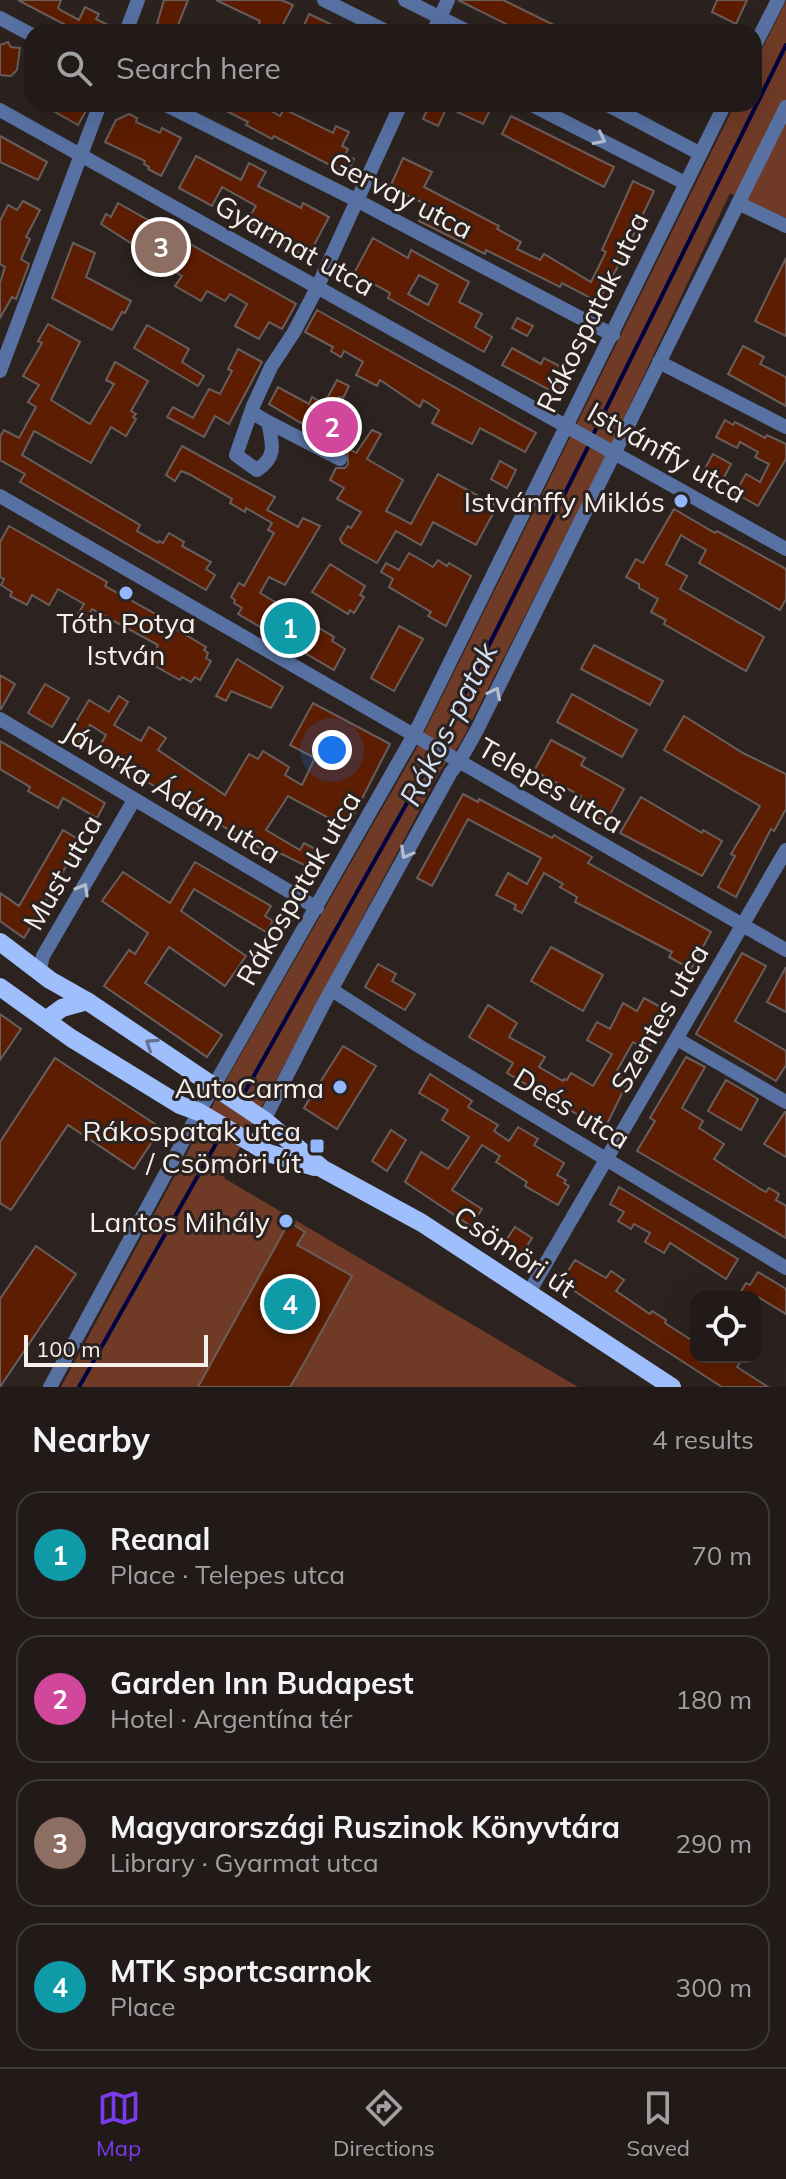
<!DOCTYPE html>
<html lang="en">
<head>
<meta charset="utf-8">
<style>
	:root { --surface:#211a18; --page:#292321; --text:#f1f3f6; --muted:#a2a1a2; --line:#3e3837; --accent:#7c3aed }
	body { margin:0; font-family:Mulish,sans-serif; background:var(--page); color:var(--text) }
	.controls { position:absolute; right:24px; bottom:24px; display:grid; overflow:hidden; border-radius:16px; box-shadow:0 8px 32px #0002 }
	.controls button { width:72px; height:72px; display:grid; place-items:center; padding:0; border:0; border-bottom:2px solid var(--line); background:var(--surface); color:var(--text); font:40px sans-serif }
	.scale { position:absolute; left:24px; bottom:20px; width:184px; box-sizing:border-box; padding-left:8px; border:4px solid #f6f0ed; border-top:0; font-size:22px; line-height:28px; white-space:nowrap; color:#f6f0ed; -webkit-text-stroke:6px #2c2320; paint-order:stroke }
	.you { position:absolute; left:332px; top:750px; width:28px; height:28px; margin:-20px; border:6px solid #fff; border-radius:50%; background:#1a73e8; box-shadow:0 0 0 12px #1a73e833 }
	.badge { display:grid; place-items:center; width:52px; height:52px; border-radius:50%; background:var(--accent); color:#fff; font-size:26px; font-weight:700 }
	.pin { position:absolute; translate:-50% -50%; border:4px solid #fff; box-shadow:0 2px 8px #0006 }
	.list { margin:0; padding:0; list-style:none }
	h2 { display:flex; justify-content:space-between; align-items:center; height:104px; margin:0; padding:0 32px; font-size:34px }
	h2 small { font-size:26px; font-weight:400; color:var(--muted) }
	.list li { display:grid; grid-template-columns:52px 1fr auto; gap:24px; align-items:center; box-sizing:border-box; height:128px; margin:0 16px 16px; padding:0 16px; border:2px solid var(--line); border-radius:24px }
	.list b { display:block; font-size:30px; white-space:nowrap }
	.list p { margin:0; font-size:26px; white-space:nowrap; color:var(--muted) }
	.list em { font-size:26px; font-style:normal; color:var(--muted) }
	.icon { flex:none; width:44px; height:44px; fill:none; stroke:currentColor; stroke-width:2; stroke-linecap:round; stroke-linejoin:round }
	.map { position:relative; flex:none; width:786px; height:1387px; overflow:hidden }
	.search { position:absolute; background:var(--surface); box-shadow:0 8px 32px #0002; left:24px; right:24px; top:24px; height:88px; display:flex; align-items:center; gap:20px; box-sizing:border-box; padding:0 28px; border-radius:24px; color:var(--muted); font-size:30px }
	.sheet { height:680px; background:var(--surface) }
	nav { display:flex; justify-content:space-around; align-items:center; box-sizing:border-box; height:112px; border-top:2px solid var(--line); background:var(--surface); font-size:22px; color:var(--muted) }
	nav a { display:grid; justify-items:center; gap:4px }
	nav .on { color:var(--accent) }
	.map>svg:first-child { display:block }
	.green { fill:#6f3b27 }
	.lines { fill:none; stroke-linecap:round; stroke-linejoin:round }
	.stream { stroke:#000042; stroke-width:4 }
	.building { fill:#5c1d02; stroke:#695e5b; stroke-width:2; fill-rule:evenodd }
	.minor { stroke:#5771a2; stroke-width:14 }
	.major { stroke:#9ebffb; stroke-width:18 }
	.oneway { stroke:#b6bdcf }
	.oneway2 { stroke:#65718e }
	.poi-dot { fill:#92b7fd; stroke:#2c2320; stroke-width:3 }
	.labels { text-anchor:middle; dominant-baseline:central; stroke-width:6; stroke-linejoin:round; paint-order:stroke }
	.street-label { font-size:28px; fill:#f6f0ed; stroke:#2c2320 }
	.poi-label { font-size:28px; fill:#f6f0ed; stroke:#2c2320; text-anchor:end }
	.water-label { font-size:30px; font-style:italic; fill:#d2def2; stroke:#2c2320 }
</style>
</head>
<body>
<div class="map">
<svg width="786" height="1387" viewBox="0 0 786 1387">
	<rect width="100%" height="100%" fill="#2c2320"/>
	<path class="green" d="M786,1V223L730,193L604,460L460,744L442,768L224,1178L578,1387H61L229,1075L415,751L735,104H754V65Z"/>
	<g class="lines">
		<g class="stream">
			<path d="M592,437L786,45"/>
			<path d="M439,745L589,445"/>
			<path d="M242,1097L435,753"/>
			<path d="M79,1387L222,1133"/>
		</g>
	</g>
	<g class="building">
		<path d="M18,0H61L58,8L62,11L79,20L85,7L99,14L96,19L108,25L105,32H79Z"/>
		<path d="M164,0H188L176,30L157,24Z"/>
		<path d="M216,0H281L293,5L279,32H270L258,26L260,21Z"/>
		<path d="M458,0H503L568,32H522Z"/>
		<path d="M717,0H747L736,24L712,12Z"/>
		<path d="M309,14L347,32H301Z"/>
		<path d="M8,42L11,47L20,48L17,70L11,76L0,75V45Z"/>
		<path d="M41,104H78L87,109L78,125Z"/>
		<path d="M213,104H259L280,116L284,109L333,133L336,126L349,132L342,146L348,149L345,155L354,159L347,174L274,136L272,139L246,125L248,122Z"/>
		<path d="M430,104H493L483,124L447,107L438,126L423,119Z"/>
		<path d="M129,114L137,118L136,122L160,133L162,128L181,138L161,176L148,169L149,167L144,164L145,161L105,142L116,120Z"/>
		<path d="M511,116L614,167L604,187L502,134Z"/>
		<path d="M0,136L47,162L38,180L0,162Z"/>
		<path d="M196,156L241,180L249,163L266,172L258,186L301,208L303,203L329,217L307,258L247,221L256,206L222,187L212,206L179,188Z"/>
		<path d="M403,158L432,172L424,187L499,226L497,229L521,242L517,249L540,260L544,254L591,282L606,252L602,250L633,181L654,191L622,259L598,302L562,283L560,287L486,250L485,254L419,221L428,205L393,189L391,185Z"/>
		<path d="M23,201L40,210L26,237L30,239L21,259L29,264L16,299L12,297L0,318V283L5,267L0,264V221L8,205L17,210Z"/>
		<path d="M118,203L296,304L282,329L269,322L259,339L235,326L247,304L230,294L225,301L207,291L201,301L175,286L182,276L101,224L106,214L111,217Z"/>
		<path d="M373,238L408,258L411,250L469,282L459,302L482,314L475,327L492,337L484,352L388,298L390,293L354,273ZM419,275L438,285L428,305L408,294Z"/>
		<path d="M73,243L95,253L86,277L131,301L125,313L122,312L112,330L52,298Z"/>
		<path d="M786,258V336L755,321Z"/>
		<path d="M317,310L536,433L525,452L480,428L472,444L432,423L439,410L423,400L420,407L380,380L377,386L356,375L363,362L344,351L341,357L331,351L333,347L305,332Z"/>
		<path d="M517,318L533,326L527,336L512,328Z"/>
		<path d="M48,324L80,342L51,400L90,424L114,384L106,380L115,362L148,381L131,411L136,414L133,417L136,419L126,436L111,427L91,463L34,431L22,455L140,525L137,531L158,543L159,541L163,543L169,533L184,542L182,546L211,562L206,569L215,575L206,590L20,482L25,474L0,460V437L4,430L19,438L36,407L28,402L39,385L23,376L42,343L38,341Z"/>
		<path d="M147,325L189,349L182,362L204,376L198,386L134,348Z"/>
		<path d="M743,346L764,357L760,364L786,377V406L728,374Z"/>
		<path d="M512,348L541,364L544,358L569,371L557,394L502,365Z"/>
		<path d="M238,349L262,362L229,424L215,416L204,437L167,417L173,407L193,418L209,389L220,394L232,371L228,369Z"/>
		<path d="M337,380L349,386L343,398L339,397L329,412L347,422L335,443L269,404L278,387L309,404L312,397L324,404Z"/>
		<path d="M725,420L733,425L735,422L765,438L767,435L786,444V459L758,506L735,493L746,474L760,482L769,464L755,457L758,452L740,442L737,448L716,437Z"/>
		<path d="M372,430L381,434L367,459L403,480L386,511L411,524L438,474L497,506L476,545L433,522L421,545L396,531L377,563L342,543L340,539L348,526L351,528L361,512L337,499L344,488L330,480L336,468H345L348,464L347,448L356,453Z"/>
		<path d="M182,446L275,497L267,510L298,527L303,518L320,526L285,585L269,577L260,593L334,637L332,641L345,649L334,670L238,614L242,608L234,603L235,600L231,597L239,583L244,586L274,533L268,530L272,523L246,508L245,512L230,503L232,499L189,474L181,471L175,481L166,475Z"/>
		<path d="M713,454L731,464L720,485L702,474Z"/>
		<path d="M500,461L516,470L507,488L491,479Z"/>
		<path d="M674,509L715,533L717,531L786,569V599L780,610L699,563L706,550L684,537L681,535L666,564L687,576L680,589L764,637L746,671L664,624L666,620L651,612L658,599L639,588V584L626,577L636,559L643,563Z"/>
		<path d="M9,526L107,582L105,586L159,616L152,628L168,638L174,628L206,647L204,650L208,653L206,658L211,661L200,680L195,677L191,682L182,677L180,680L150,663L158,645L92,609L86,619L78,614L84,604L58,589L49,605L32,595L27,605L10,596L12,592L1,585L4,579L0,577V542Z"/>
		<path d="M409,553L433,567L438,560L447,566L449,563L471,576L446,626L428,616L431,612L389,587L393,579L381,572L386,563L399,570Z"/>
		<path d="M330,564L365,586L360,595L364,597L354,613L350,610L348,614L312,592Z"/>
		<path d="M399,626L423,639L394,691L371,678Z"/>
		<path d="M594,645L663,681L650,705L581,669Z"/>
		<path d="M237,659L283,687L271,708L231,691L226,701L216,696Z"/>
		<path d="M0,675L15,684L1,709H0Z"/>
		<path d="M45,684L69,698L52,727L28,713Z"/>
		<path d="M572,694L637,730L622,757L557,722Z"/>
		<path d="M119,696L128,702L114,725L141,741L149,727L166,738L158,750L225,795L249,754L258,759L263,751L289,767L285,775L302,785L315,758L290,745L313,703L390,744L347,828L288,796L266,830L300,850L304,843L321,852L312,869L280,853L277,858L96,752L106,735L90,725L78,744L67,737L89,700L109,712Z"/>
		<path d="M684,716L743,753L786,774V809L774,831L771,829L736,897L718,887L735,856L731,854L760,806L664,750Z"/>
		<path d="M551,740L585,758L581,765L624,789L606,822L576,806L581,796L534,771Z"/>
		<path d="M0,741L105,803L97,818L63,798L58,808L28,791L30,787L0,769Z"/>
		<path d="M463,794L478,802L479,799L552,838L554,835L562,840L592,857L588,863L711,932L691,969L669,957L672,952L575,902L577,897L560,887L563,884L544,873L522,913L514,909L516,905L496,895L508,873L527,884L541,858L468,819L432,886L417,878Z"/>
		<path d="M641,797L702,833L703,830L722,841L702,876L620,833Z"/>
		<path d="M63,830L81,841L24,938L0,921V893L19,906Z"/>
		<path d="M195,862L271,906L265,916L273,921L266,932L194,889L181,911L246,956L225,986L169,947L145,983L222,1035L207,1057L104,986L129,950L135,954L148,933L102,901L123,872L170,903Z"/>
		<path d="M551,947L603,975L583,1011L531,981Z"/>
		<path d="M742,953L766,966L735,1021L786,1051V1065L776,1081L696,1034Z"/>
		<path d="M378,964L396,974L392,981L415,994L405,1010L365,987Z"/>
		<path d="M786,967V1012L767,1002Z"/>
		<path d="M644,998L664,1009L659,1019L667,1023L662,1032L658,1029L647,1050L633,1042L615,1074L628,1081L604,1130L507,1073L513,1063L469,1037L488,1005L517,1023L509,1037L545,1057L539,1067L563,1081L564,1079L567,1080L571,1073L593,1086L612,1054L587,1040L597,1022L610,1029L623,1003L637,1011Z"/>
		<path d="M0,1014L21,1029L0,1060Z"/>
		<path d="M343,1046L376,1066L337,1129L304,1108Z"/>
		<path d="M686,1057L705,1067L682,1108L703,1121L699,1128L724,1144L714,1159L760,1189L766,1192L769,1188L779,1194L776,1200L786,1206V1238L637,1151L655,1121L650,1118Z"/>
		<path d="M55,1058L161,1128L134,1169L68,1125L11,1210L0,1203V1142Z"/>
		<path d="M430,1074L472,1101L468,1107L498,1125L494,1131L509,1141L518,1127L538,1139L534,1145L564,1163L557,1175L566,1180L564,1183L569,1186L558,1205L525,1186L527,1182L496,1162L500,1156L482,1145L452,1190L482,1209L471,1226L405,1182L421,1152L448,1169L469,1137L442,1120L448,1110L419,1093Z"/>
		<path d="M726,1080L758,1099L741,1130L708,1111Z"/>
		<path d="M785,1112H786V1157L764,1144Z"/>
		<path d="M391,1130L406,1140L387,1171L372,1161Z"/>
		<path d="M619,1187L738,1259L726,1279L670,1243L664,1253L645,1242L650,1233L634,1224L631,1229L618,1221L624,1212L610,1204Z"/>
		<path d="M289,1222L305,1232L297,1245L352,1276L304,1363L290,1387H198Z"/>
		<path d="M515,1227L532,1238L521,1256L503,1245Z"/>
		<path d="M36,1246L76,1274L0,1387V1299Z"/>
		<path d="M575,1260L606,1278L611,1271L624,1280L616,1291L650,1314L652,1311L666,1320L665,1323L696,1343V1357H744L737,1367L768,1387H722L603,1310L561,1282Z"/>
		<path d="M758,1272L786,1289V1314L758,1297H738L746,1283L750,1285Z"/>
	</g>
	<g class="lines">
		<g class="minor">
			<path d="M324,0L388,32"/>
			<path d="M405,0L469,32"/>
			<path d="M0,18L32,35"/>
			<path d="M126,32L138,0"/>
			<path d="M433,32L448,0"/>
			<path d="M754,47L778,0"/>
			<path d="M164,104L358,201L613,335"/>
			<path d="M530,104L685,183"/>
			<path d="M606,104L699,153"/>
			<path d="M0,110L786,549"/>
			<path d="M738,203L786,226"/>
			<path d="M659,362L786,427"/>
			<path d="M0,371L100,104"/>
			<path d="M251,412L268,422C272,443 278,456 257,470L236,455L253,406L271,367L294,332L317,288L401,104"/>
			<path d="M268,422L340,459"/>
			<path d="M0,496L786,950"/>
			<path d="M0,719L317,908"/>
			<path d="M39,973L43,956L134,800"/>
			<path d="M332,990L419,1046L786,1268"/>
			<path d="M677,1039L786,1102"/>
			<path d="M264,1120L323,1005L451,772L459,762L477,730L786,107"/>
			<path d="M528,1294L786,850"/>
			<path d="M50,1387L199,1112L414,735L725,104"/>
		</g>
		<g class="major">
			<path d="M0,942L50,980L87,1001L264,1120L323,1169L422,1223L672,1387"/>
			<path d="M0,987L71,1038L180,1105L199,1112L268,1153L315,1167"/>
			<path d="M47,1019L62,1008L87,1001"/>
		</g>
	</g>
	<defs><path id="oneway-chevron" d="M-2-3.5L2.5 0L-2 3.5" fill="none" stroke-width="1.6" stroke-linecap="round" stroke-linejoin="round" transform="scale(2)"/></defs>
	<g class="oneway">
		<use href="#oneway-chevron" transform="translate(600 139) rotate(27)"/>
		<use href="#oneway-chevron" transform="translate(495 693) rotate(-63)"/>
		<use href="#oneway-chevron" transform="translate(406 853) rotate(119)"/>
		<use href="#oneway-chevron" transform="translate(83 889) rotate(-60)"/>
	</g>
	<use class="oneway2" href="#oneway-chevron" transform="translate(151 1044) rotate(-146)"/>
	<g class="poi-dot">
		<circle cx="681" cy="501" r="8"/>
		<circle cx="126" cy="593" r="8"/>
		<circle cx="340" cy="1087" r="8"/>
		<rect x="309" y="1138" width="16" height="16" rx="4"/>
		<circle cx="286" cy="1221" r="8"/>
	</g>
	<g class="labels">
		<g class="street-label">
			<text transform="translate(401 195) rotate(27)">Gervay utca</text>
			<text transform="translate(295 245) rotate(29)">Gyarmat utca</text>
			<text transform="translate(592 312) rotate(-64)">Rákospatak utca</text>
			<text transform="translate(667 452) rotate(29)">Istvánffy utca</text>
			<text transform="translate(551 785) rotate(30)">Telepes utca</text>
			<text transform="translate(172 792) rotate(31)">Jávorka Ádám utca</text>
			<text transform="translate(62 872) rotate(-60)">Must utca</text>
			<text transform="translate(298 888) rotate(-60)">Rákospatak utca</text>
			<text transform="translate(659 1018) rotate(-60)">Szentes utca</text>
			<text transform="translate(572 1108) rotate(31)">Deés utca</text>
			<text transform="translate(515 1251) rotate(34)">Csömöri út</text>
		</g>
		<g class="poi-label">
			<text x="665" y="501">Istvánffy Miklós</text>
			<text x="126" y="622" text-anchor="middle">Tóth Potya<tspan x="126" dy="32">István</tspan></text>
			<text x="324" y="1087">AutoCarma</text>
			<text x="301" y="1130">Rákospatak utca<tspan x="301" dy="32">/ Csömöri út</tspan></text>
			<text x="270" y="1221">Lantos Mihály</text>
		</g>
		<g class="water-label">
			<text transform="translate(448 724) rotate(-63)">Rákos-patak</text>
		</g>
	</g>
</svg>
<div class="controls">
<button><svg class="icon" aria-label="locate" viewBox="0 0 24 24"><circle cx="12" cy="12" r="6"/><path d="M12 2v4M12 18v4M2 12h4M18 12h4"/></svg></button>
</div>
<div class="scale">100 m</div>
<div class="you"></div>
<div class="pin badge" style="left:290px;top:628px;background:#0f9aa8">1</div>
<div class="pin badge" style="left:332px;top:427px;background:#d1479c">2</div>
<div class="pin badge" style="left:161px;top:247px;background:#8d6e63">3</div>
<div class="pin badge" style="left:290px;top:1304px;background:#0f9aa8">4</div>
<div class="search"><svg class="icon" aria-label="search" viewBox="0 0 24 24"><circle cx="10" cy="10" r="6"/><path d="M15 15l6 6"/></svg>Search here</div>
</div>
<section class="sheet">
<h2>Nearby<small>4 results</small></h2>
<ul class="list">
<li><span class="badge" style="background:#0f9aa8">1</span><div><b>Reanal</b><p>Place · Telepes utca</p></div><em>70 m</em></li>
<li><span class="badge" style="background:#d1479c">2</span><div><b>Garden Inn Budapest</b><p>Hotel · Argentína tér</p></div><em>180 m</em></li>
<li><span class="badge" style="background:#8d6e63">3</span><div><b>Magyarországi Ruszinok Könyvtára</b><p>Library · Gyarmat utca</p></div><em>290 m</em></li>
<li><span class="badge" style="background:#0f9aa8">4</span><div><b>MTK sportcsarnok</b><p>Place</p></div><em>300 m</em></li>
</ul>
</section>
<nav>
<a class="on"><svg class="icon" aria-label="map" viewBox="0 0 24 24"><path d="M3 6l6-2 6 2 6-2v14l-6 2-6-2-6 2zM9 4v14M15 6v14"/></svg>Map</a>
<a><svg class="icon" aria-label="directions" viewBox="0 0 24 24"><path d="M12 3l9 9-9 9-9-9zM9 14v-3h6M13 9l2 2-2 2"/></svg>Directions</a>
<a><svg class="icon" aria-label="saved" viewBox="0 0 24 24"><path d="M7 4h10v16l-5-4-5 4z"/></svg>Saved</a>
</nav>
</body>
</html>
